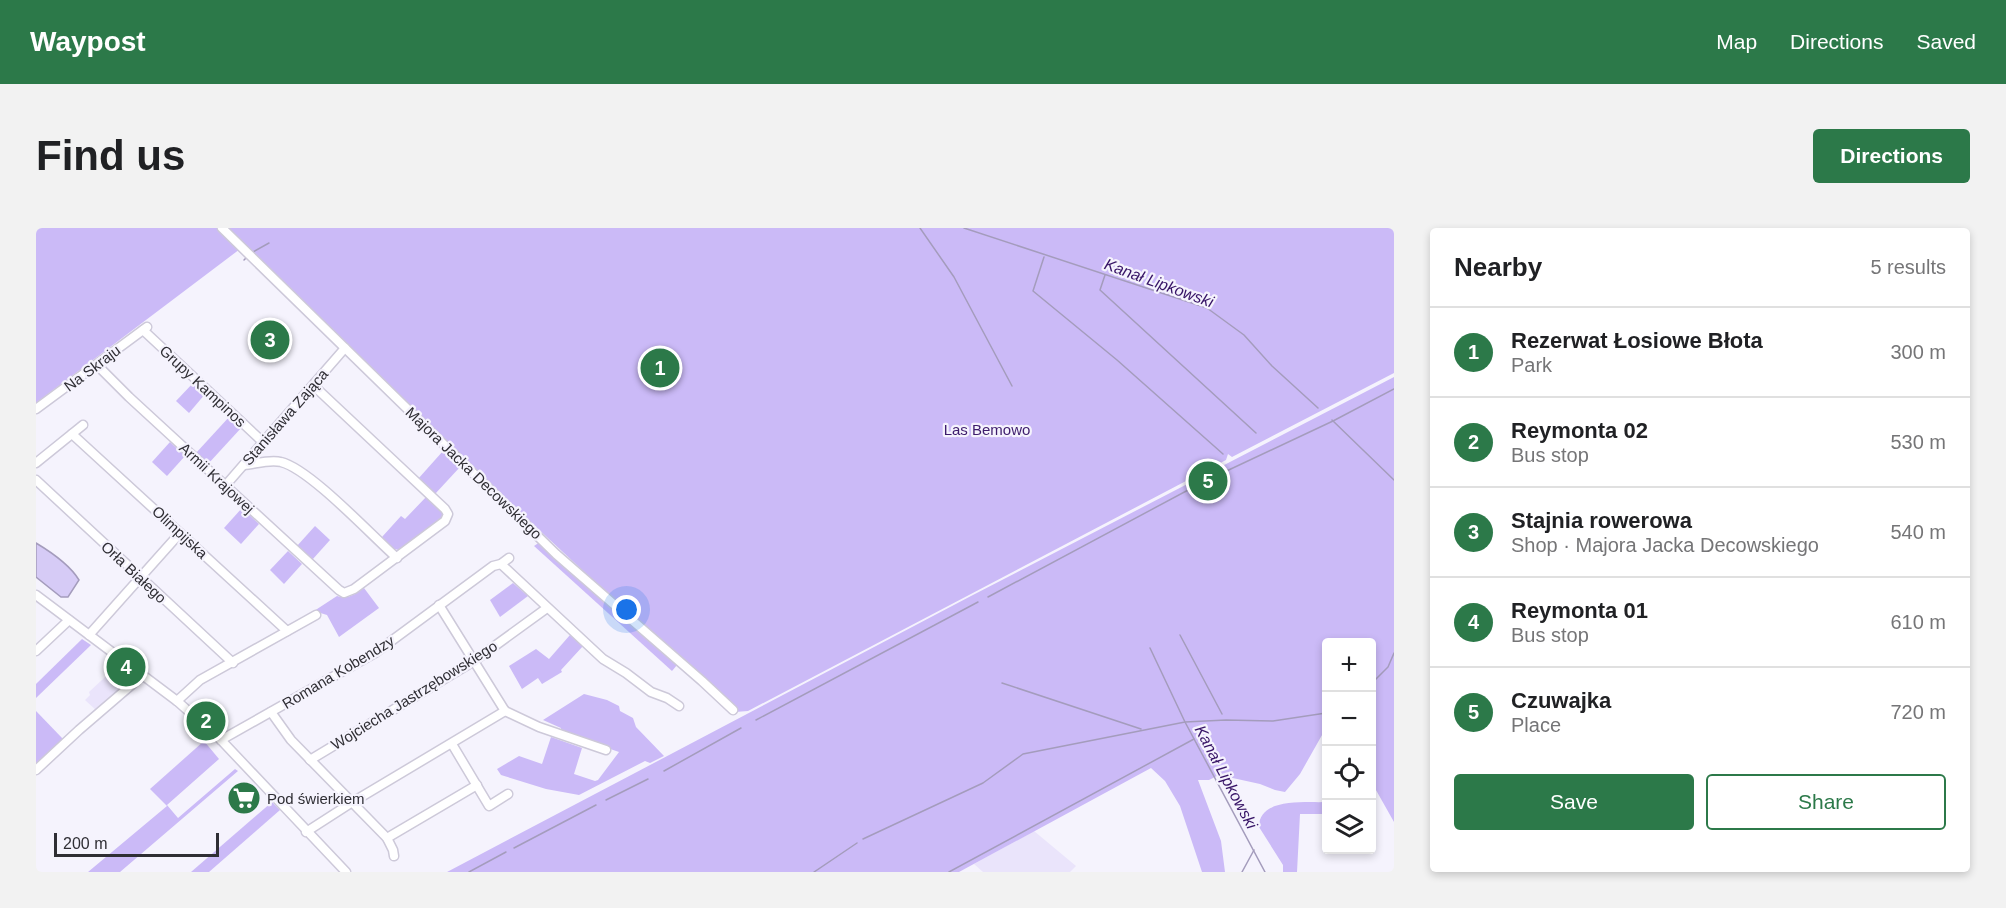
<!DOCTYPE html>
<html lang="en">
<head>
<meta charset="utf-8">
<style>
	:root { --surface:#fff; --page:#f2f2f2; --text:#202124; --muted:#757577; --line:#e0e0e0; --accent:#2c7949 }
	body { margin:0; font-family:Arial,sans-serif; background:var(--page); color:var(--text) }
	.controls { position:absolute; right:18px; bottom:18px; display:grid; overflow:hidden; border-radius:6px; box-shadow:0 3px 9px #0003 }
	.controls button { width:54px; height:54px; display:grid; place-items:center; padding:0; border:0; border-bottom:2px solid var(--line); background:var(--surface); color:var(--text); font:30px sans-serif }
	.scale { position:absolute; left:18px; bottom:15px; width:165px; box-sizing:border-box; padding-left:6px; border:3px solid #2f2e34; border-top:0; font-size:16px; line-height:21px; white-space:nowrap; color:#2f2e34; -webkit-text-stroke:4px #f5f3fd; paint-order:stroke }
	.you { position:absolute; left:591px; top:382px; width:21px; height:21px; margin:-15px; border:4px solid #fff; border-radius:50%; background:#1a73e8; box-shadow:0 0 0 9px #1a73e833 }
	.badge { display:grid; place-items:center; width:39px; height:39px; border-radius:50%; background:var(--accent); color:#fff; font-size:20px; font-weight:700 }
	.pin { position:absolute; translate:-50% -50%; border:3px solid #fff; box-shadow:0 2px 6px #0006 }
	.list { margin:0; padding:0; list-style:none }
	h2 { display:flex; justify-content:space-between; align-items:center; height:78px; margin:0; padding:0 24px; font-size:26px }
	h2 small { font-size:20px; font-weight:400; color:var(--muted) }
	.list li { display:grid; grid-template-columns:39px 1fr auto; gap:18px; align-items:center; box-sizing:border-box; height:90px; padding:0 24px; border-top:2px solid var(--line) }
	.list b { display:block; font-size:22px; white-space:nowrap }
	.list p { margin:0; font-size:20px; white-space:nowrap; color:var(--muted) }
	.list em { font-size:20px; font-style:normal; color:var(--muted) }
	.actions { display:flex; gap:12px; padding:18px 24px }
	.actions a { flex:1; padding:14px 0; border:2px solid var(--accent); border-radius:6px; text-align:center; font-size:21px; color:var(--accent) }
	.actions .main { background:var(--accent); color:#fff }
	.icon { flex:none; width:33px; height:33px; fill:none; stroke:currentColor; stroke-width:2; stroke-linecap:round; stroke-linejoin:round }
	.map { position:relative; flex:none; width:1358px; height:644px; overflow:hidden; border-radius:6px }
	header { display:flex; align-items:center; gap:36px; box-sizing:border-box; height:84px; padding:0 30px; background:var(--accent); color:#fff }
	header strong { font-size:28px }
	nav { display:flex; gap:33px; margin-inline-start:auto; font-size:21px }
	.intro { display:flex; align-items:center; justify-content:space-between; box-sizing:border-box; height:144px; padding:0 36px }
	h1 { margin:0; font-size:42px }
	.button { padding:15px 27px; border-radius:6px; background:var(--accent); color:#fff; font-size:21px; font-weight:700 }
	main { display:flex; gap:36px; padding:0 36px }
	aside { flex:1; background:var(--surface); border-radius:6px; box-shadow:0 3px 9px #0003 }
	.map>svg:first-child { display:block }
	.built { fill:#eae4fb }
	.green { fill:#cbbaf7 }
	.water { fill:#d6cbf6; stroke:#a49cbc; stroke-width:1.5 }
	.lines { fill:none; stroke-linecap:round; stroke-linejoin:round }
	.stream { stroke:#a49cbc; stroke-width:1.5 }
	.minor-casing { stroke:#cdc9d9; stroke-width:11 }
	.minor { stroke:#fff; stroke-width:8 }
	.labels { text-anchor:middle; dominant-baseline:central; stroke-width:4.5; stroke-linejoin:round; paint-order:stroke }
	.street-label { font-size:15px; fill:#2f2e34; stroke:#f5f3fd }
	.park-label { font-size:15px; fill:#3d1c6c; stroke:#f5f3fd }
	.poi-label { font-size:15px; fill:#2f2e34; stroke:#f5f3fd; text-anchor:start }
	.water-label { font-size:16px; font-style:italic; fill:#371466; stroke:#f5f3fd }
</style>
</head>
<body>
<header>
<strong>Waypost</strong>
<nav><a>Map</a><a>Directions</a><a>Saved</a></nav>
</header>
<div class="intro"><h1>Find us</h1><a class="button">Directions</a></div>
<main>
<div class="map">
<svg width="1358" height="644" viewBox="0 0 1358 644">
	<rect width="100%" height="100%" fill="#f5f3fd"/>
	<g class="built">
		<path d="M79,440L82,443L85,440L92,444L93,453L60,482L49,472L54,467L53,464Z"/>
		<path d="M998,603L1040,638L1034,644H947L938,636Z"/>
	</g>
	<g class="green">
		<path d="M0,0H1358V145L1196,229L1192,226L1190,232L712,483L699,484L458,260L208,18L0,175Z"/>
		<path d="M1358,149V594L1336,555V415H1290V500L1264,546L1249,564L1239,562L1224,556L1183,547L1173,552H1162L1185,613L1189,644H1166L1144,578L1129,553L1115,540L923,644H411L935,368Z"/>
		<path d="M158,154L170,165L153,185L140,173Z"/>
		<path d="M194,188L206,199L172,236L160,225Z"/>
		<path d="M134,214L149,228L131,248L116,234Z"/>
		<path d="M407,223L424,239L399,266L382,251Z"/>
		<path d="M391,268L406,282V290L363,322L358,321L346,309L365,288L369,291Z"/>
		<path d="M206,280L223,296L205,316L188,300Z"/>
		<path d="M279,298L294,312L276,332L261,318Z"/>
		<path d="M504,314L641,437L636,443L498,318Z"/>
		<path d="M252,323L266,336L248,356L234,342Z"/>
		<path d="M477,355L492,368L464,389L454,372Z"/>
		<path d="M328,360L343,380L303,409L291,387L278,383L301,368C312,372 319,366 328,360Z"/>
		<path d="M534,407L547,418L525,442L526,444L506,456L502,450L486,461L473,438L500,421L513,431Z"/>
		<path d="M46,411L55,417L0,470V456Z"/>
		<path d="M548,466L571,472L583,478L584,483L597,490L600,499L628,528L614,535L609,533L543,567L510,561L465,547L461,541L483,528L506,536L515,509L546,520L538,546L559,553L562,552L583,524L525,504V500L507,492Z"/>
		<path d="M0,483L27,511L0,538Z"/>
		<path d="M168,513L183,531L131,577L142,590L199,541L202,543L84,644H52L131,578L114,561Z"/>
		<path d="M236,574L244,582L173,644H155Z"/>
		<path d="M1290,574V586H1264L1261,644H1247V637L1223,599C1223,569 1270,575 1290,574Z"/>
	</g>
	<path class="water" d="M0,315C15,324 34,337 43,352L32,369H25L0,349Z"/>
	<g class="lines">
		<g class="stream">
			<path d="M884,0L918,49L976,158"/>
			<path d="M928,0L1171,80L1208,107L1236,138L1282,180"/>
			<path d="M217,24L233,15"/>
			<path d="M1008,29L997,63L1081,132L1187,226"/>
			<path d="M208,32L210,30"/>
			<path d="M1069,47L1064,62L1220,205"/>
			<path d="M1296,192L1358,252"/>
			<path d="M1182,247L1297,193L1358,161"/>
			<path d="M952,369L1169,253"/>
			<path d="M1144,407L1186,486"/>
			<path d="M1114,420L1149,494L1229,644"/>
			<path d="M966,455L1105,501"/>
			<path d="M1336,455L1352,439L1358,425"/>
			<path d="M720,492L942,374"/>
			<path d="M628,543L705,500"/>
			<path d="M570,572L612,551"/>
			<path d="M827,611L947,555L987,526L1149,494L1190,492L1237,493L1290,485"/>
			<path d="M478,620L560,577"/>
			<path d="M433,644L470,624"/>
			<path d="M778,644L821,615"/>
			<path d="M913,644L1158,511"/>
			<path d="M1206,644L1218,622"/>
		</g>
		<defs>
			<g id="minor">
				<path d="M186,0L520,326L666,453L697,482"/>
				<path d="M107,102L228,215"/>
				<path d="M61,137L93,169L303,362L308,365L318,361L409,293L412,286L409,281L278,158"/>
				<path d="M0,181L111,99"/>
				<path d="M36,206L251,403"/>
				<path d="M0,235L47,197"/>
				<path d="M208,237C219,236 234,231 245,234C274,241 336,308 361,330"/>
				<path d="M0,252L197,435"/>
				<path d="M189,258L309,120"/>
				<path d="M465,336L567,431L590,445L615,464L631,470L643,478"/>
				<path d="M0,367L141,473L185,512L310,644"/>
				<path d="M403,377L469,483"/>
				<path d="M53,407L144,305"/>
				<path d="M0,423L33,392"/>
				<path d="M141,473L164,452L280,387"/>
				<path d="M469,483L503,499L570,522"/>
				<path d="M235,484L255,512L351,610L357,622L358,628"/>
				<path d="M185,512L339,425L457,338L465,336L473,330"/>
				<path d="M416,516L453,578L472,566"/>
				<path d="M274,532L438,433L511,380"/>
				<path d="M0,542L43,502L107,447"/>
				<path d="M270,604L315,575L469,483"/>
				<path d="M351,610L441,557"/>
			</g>
		</defs>
		<use href="#minor" class="minor-casing"/>
		<use href="#minor" class="minor"/>
	</g>
	<defs>
		<symbol id="supermarket-disc" viewBox="-11 -11 22 22"><circle r="9.5" fill="#2c7949" stroke="#f5f3fd"/><path d="M-6-5.5h2.5l.6 2H6L4.5 2H-2.5L-4.4-4H-6ZM-1.5 3.2a1.3 1.3 0 1 0 .1 0ZM3 3.2a1.3 1.3 0 1 0 .1 0Z" fill="#fff"/></symbol>
	</defs>
	<g fill-rule="evenodd">
		<use href="#supermarket-disc" x="189" y="551" width="38" height="38"/>
	</g>
	<g class="labels">
		<g class="street-label">
			<text transform="translate(56 140) rotate(-37)">Na Skraju</text>
			<text transform="translate(167 158) rotate(43)">Grupy Kampinos</text>
			<text transform="translate(249 189) rotate(-49)">Stanisława Zająca</text>
			<text transform="translate(438 245) rotate(44)">Majora Jacka Decowskiego</text>
			<text transform="translate(181 250) rotate(43)">Armii Krajowej</text>
			<text transform="translate(144 304) rotate(43)">Olimpijska</text>
			<text transform="translate(98 344) rotate(43)">Orła Białego</text>
			<text transform="translate(302 444) rotate(-31)">Romana Kobendzy</text>
			<text transform="translate(378 467) rotate(-32)">Wojciecha Jastrzębowskiego</text>
		</g>
		<g class="park-label">
			<text x="951" y="201">Las Bemowo</text>
		</g>
		<g class="poi-label">
			<text x="231" y="570">Pod świerkiem</text>
		</g>
		<g class="water-label">
			<text transform="translate(1123 55) rotate(20)">Kanał Lipkowski</text>
			<text transform="translate(1190 549) rotate(62)">Kanał Lipkowski</text>
		</g>
	</g>
</svg>
<div class="controls">
<button>+</button>
<button>−</button>
<button><svg class="icon" aria-label="locate" viewBox="0 0 24 24"><circle cx="12" cy="12" r="6"/><path d="M12 2v4M12 18v4M2 12h4M18 12h4"/></svg></button>
<button><svg class="icon" aria-label="layers" viewBox="0 0 24 24"><path d="M12 4l9 5-9 5-9-5zM3 14l9 5 9-5"/></svg></button>
</div>
<div class="scale">200 m</div>
<div class="you"></div>
<div class="pin badge" style="left:624px;top:140px">1</div>
<div class="pin badge" style="left:170px;top:493px">2</div>
<div class="pin badge" style="left:234px;top:112px">3</div>
<div class="pin badge" style="left:90px;top:439px">4</div>
<div class="pin badge" style="left:1172px;top:253px">5</div>
</div>
<aside>
<h2>Nearby<small>5 results</small></h2>
<ul class="list">
<li><span class="badge">1</span><div><b>Rezerwat Łosiowe Błota</b><p>Park</p></div><em>300 m</em></li>
<li><span class="badge">2</span><div><b>Reymonta 02</b><p>Bus stop</p></div><em>530 m</em></li>
<li><span class="badge">3</span><div><b>Stajnia rowerowa</b><p>Shop · Majora Jacka Decowskiego</p></div><em>540 m</em></li>
<li><span class="badge">4</span><div><b>Reymonta 01</b><p>Bus stop</p></div><em>610 m</em></li>
<li><span class="badge">5</span><div><b>Czuwajka</b><p>Place</p></div><em>720 m</em></li>
</ul>
<div class="actions"><a class="main">Save</a><a>Share</a></div>
</aside>
</main>
</body>
</html>
